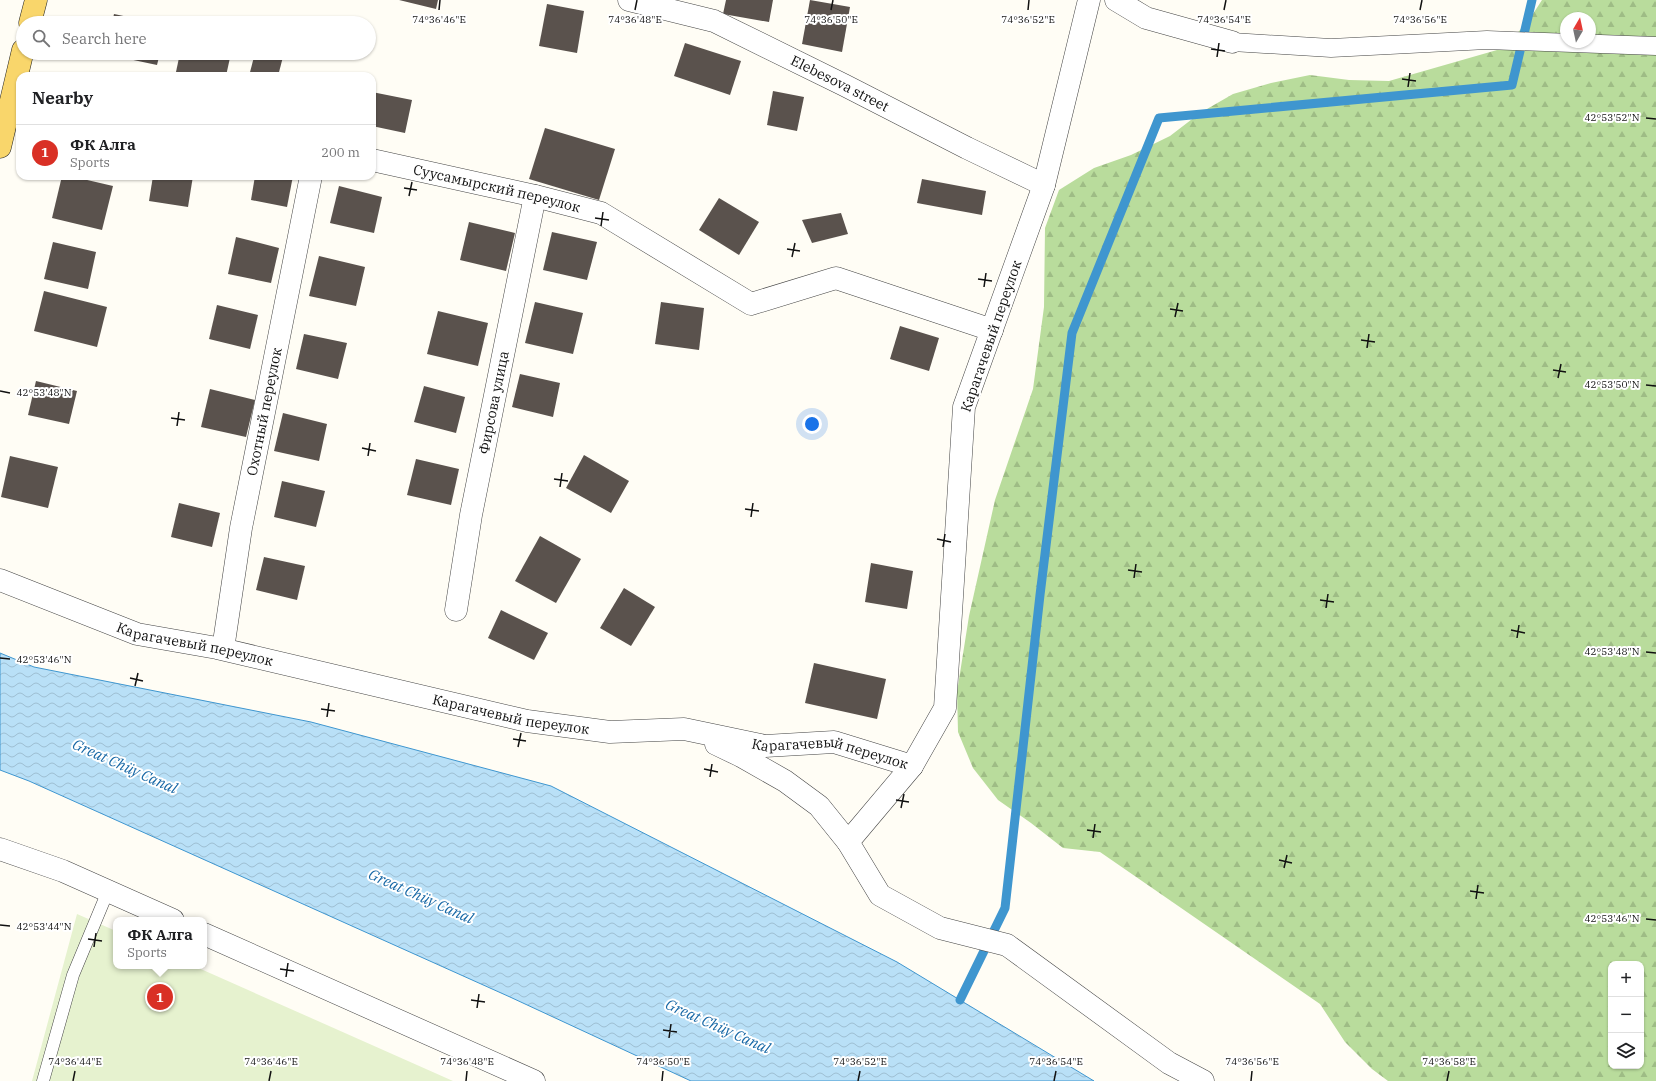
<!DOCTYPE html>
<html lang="en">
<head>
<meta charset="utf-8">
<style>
	:root { --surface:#fff; --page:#f2f2f2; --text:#202124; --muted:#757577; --line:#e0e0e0; --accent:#d93025 }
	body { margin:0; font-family:"IBM Plex Serif",serif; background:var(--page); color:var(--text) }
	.controls { position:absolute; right:12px; bottom:12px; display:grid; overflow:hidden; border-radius:8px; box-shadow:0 1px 3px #0004 }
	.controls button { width:36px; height:36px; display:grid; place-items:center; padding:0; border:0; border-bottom:1px solid var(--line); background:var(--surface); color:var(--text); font:20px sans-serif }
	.compass { position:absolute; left:1560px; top:12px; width:36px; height:36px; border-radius:50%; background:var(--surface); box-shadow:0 1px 3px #0004; rotate:9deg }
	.you { position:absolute; left:812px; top:424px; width:14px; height:14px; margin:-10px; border:3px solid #fff; border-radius:50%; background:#1a73e8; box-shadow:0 0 0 6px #1a73e833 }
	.badge { display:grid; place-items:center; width:26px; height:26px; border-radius:50%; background:var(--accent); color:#fff; font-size:13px; font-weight:700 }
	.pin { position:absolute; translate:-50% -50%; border:2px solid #fff; box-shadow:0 1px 4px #0006 }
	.popup { position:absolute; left:113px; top:917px; width:94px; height:52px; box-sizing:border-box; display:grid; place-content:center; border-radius:8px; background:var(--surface); filter:drop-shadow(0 1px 3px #0005); font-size:13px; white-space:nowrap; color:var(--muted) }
	.popup b { font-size:15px; color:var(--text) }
	.popup::after { content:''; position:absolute; left:50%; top:100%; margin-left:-8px; border:8px solid transparent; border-top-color:var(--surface) }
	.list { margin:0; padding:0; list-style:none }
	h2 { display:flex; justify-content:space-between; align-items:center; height:52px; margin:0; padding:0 16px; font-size:17px }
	h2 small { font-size:13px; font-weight:400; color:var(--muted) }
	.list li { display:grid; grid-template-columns:26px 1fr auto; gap:12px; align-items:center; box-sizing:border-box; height:56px; padding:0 16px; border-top:1px solid var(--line) }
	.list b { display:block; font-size:15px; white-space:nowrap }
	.list p { margin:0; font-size:13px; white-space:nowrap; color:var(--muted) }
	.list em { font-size:13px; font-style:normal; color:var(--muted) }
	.icon { flex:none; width:22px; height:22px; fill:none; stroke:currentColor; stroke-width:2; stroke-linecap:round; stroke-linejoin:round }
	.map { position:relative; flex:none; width:1656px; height:1081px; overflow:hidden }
	.search { position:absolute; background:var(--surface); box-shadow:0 1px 3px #0004; left:16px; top:16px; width:360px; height:44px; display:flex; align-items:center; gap:10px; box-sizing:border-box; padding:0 14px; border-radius:22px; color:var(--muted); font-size:15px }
	.panel { position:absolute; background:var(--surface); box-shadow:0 1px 3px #0004; left:16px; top:72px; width:360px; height:108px; border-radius:12px }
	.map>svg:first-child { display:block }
	.forest { fill:url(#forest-firs); fill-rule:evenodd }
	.pitch { fill:#e6f2cf }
	.water { fill:url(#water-waves); stroke:#3f96cf }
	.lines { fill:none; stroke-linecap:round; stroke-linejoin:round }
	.stream { stroke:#3f96cf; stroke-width:9 }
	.building { fill:#5a524d }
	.service-casing { stroke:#444; stroke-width:13 }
	.pedestrian-casing { stroke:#444; stroke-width:19 }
	.minor-casing { stroke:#444; stroke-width:23 }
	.primary-casing { stroke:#222; stroke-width:23 }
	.service { stroke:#fff; stroke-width:12 }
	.pedestrian { stroke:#fff; stroke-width:18 }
	.minor { stroke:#fff; stroke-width:22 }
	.primary { stroke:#f9d66b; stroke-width:22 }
	.ticks { fill:none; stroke:#111; stroke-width:1.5 }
	.labels { text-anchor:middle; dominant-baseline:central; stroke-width:4; stroke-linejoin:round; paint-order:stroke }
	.street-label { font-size:14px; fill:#111; stroke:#fff }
	.water-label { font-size:15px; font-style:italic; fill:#1768a6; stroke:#fff }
	.ticks-label { font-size:10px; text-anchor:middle; fill:#111; stroke:#fff; stroke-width:4; stroke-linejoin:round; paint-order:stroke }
</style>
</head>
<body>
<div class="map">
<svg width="1656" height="1081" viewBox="0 0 1656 1081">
	<defs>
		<pattern id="forest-firs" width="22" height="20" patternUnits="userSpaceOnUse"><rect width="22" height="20" fill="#b9dc9c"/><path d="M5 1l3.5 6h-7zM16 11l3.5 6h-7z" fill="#9ebc85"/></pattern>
		<pattern id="water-waves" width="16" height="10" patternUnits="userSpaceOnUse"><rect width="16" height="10" fill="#b9e0f7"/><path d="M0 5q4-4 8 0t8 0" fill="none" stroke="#9ebfd3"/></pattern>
	</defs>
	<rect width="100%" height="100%" fill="#fffdf5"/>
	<path class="forest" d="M1542,0H1656V1081H1388L1372,1069L1345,1042L1320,1004L1100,852L1063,848L1031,823L998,800L973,768L958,732L957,692L969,616L995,500L1033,389L1044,307L1045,228L1059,190L1094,168L1131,155L1170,136L1200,113L1233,94L1271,83L1310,75L1349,80L1389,81L1504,48L1529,20ZM1566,18H1590V42H1566ZM1611,964H1641V1066H1611Z"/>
	<path class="pitch" d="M77,914L116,931V966H194L453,1081H32Z"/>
	<path class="water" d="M0,653L34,667L311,722L551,786L897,962L1094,1081H691L510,997L29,781L0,770Z"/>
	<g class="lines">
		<path class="stream" d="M960,1000L1005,908L1040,595L1072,333L1159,118L1512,85L1532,0"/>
	</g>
	<g class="building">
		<path d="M399,0H438L436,9Z"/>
		<path d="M726,0H773L769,22L723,14Z"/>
		<path d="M810,0L850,7L842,52L802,44Z"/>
		<path d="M547,4L584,11L577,53L539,46Z"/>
		<path d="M114,14L152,22V23H112Z"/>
		<path d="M685,43L741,61L730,95L674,76Z"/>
		<path d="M105,53H160L157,65L105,54Z"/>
		<path d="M180,53H231L226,76H193L176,72Z"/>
		<path d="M255,53H284L278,76H249Z"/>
		<path d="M773,91L804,97L797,131L767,125Z"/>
		<path d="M372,92L412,100L405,133L372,126Z"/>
		<path d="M545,128L615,149L599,200L529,179Z"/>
		<path d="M62,176H70L113,186L102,230L52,218Z"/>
		<path d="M153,176H193L188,207L149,201Z"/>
		<path d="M255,176H293L287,207L251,200Z"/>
		<path d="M922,179L986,191L982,215L917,203Z"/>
		<path d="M339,186L382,197L374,233L330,223Z"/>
		<path d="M719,198L759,222L739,255L699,230Z"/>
		<path d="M841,213L848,234L812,243L802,220Z"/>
		<path d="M469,222L515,233L506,271L460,260Z"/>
		<path d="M552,232L597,242L587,280L543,270Z"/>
		<path d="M236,237L279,248L271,283L228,274Z"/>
		<path d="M53,242L96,252L88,289L44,279Z"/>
		<path d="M319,256L365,267L356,306L309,296Z"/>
		<path d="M44,291L107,307L97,347L34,331Z"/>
		<path d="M535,302L583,313L573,354L525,343Z"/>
		<path d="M661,302L704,308L699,350L655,344Z"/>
		<path d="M217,305L258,315L250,349L209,339Z"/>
		<path d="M438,311L488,323L478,366L427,354Z"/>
		<path d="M900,326L939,338L929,371L890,359Z"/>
		<path d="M304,334L347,343L338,379L296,369Z"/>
		<path d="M520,374L560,383L553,417L512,407Z"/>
		<path d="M36,381L77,391L69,424L28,415Z"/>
		<path d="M424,386L465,397L456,433L414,422Z"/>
		<path d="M210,389L255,400L246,437L201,427Z"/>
		<path d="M283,413L327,424L319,461L274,451Z"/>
		<path d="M584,455L629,481L611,513L566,488Z"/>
		<path d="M10,456L58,467L48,508L1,497Z"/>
		<path d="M416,459L459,469L451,505L407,495Z"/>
		<path d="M282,481L325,491L316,527L274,517Z"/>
		<path d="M179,503L220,513L212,547L171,537Z"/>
		<path d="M540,536L581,559L556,603L515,581Z"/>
		<path d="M264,557L305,566L297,600L256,590Z"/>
		<path d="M871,563L913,571L907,609L865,602Z"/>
		<path d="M624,588L655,607L631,646L600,628Z"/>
		<path d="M501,610L548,633L534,660L488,638Z"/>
		<path d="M814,663L886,679L877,719L805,703Z"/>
	</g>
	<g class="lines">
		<defs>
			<path id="service" d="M43,1081L73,975L108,891"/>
			<path id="pedestrian" d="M1232,42L1331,48L1487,40L1656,46"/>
			<g id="minor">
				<path id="s1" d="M629,0L714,21L844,85L967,148L1044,185"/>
				<path d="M1089,0L1044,185L964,407L945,708L912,766L848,842L880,895L940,928L1007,945L1169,1063L1203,1081"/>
				<path d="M1116,0L1146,18L1232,42"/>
				<path id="s2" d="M372,160L535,196L601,213L751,304L836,278L992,330"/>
				<path id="s3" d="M0,580L137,634L217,648L527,721L610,732L684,729L765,746L834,742L912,766"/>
				<path id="s4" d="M456,610L471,515L535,196"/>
				<path id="s5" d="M223,649L241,528L311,176"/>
				<path d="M716,744L741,756L785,781L819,806L848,842"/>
				<path d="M0,849L63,871L173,920"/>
				<path d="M204,934L534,1081"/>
			</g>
			<g id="primary">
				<path d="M30,23L36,0"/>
				<path d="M0,147L23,50"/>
			</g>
		</defs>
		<use href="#service" class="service-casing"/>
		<use href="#pedestrian" class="pedestrian-casing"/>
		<use href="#minor" class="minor-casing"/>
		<use href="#primary" class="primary-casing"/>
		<use href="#service" class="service"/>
		<use href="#pedestrian" class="pedestrian"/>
		<use href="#minor" class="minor"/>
		<use href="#primary" class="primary"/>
	</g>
	<path class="ticks" d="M439,10L440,0M635,10L637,0M831,10L833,0M1028,10L1029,0M1224,10L1226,0M1420,10L1422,0M1211,49L1225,51M1217,57L1219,43M1402,79L1416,81M1408,87L1410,73M1646,118L1656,119M404,188L417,190M409,196L412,182M595,218L609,220M601,226L603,212M787,249L800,251M792,257L795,243M978,279L992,281M984,287L986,273M1170,309L1183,311M1175,317L1178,303M1361,340L1375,342M1367,348L1369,334M1553,370L1566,372M1558,378L1561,364M1646,385L1656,386M0,391L10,393M171,418L185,420M177,426L179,412M362,448L376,451M368,456L370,443M554,479L568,481M560,487L562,473M745,509L759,511M751,517L753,503M937,539L951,542M943,547L945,534M1128,570L1142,572M1134,578L1136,564M1320,600L1334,602M1326,608L1328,594M1511,630L1525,633M1517,638L1519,625M1646,652L1656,653M0,658L10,659M130,678L143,681M135,686L138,673M321,709L335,711M327,717L329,703M513,739L526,741M518,747L521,733M704,769L718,772M710,777L712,764M896,800L909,802M901,808L904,794M1087,830L1101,832M1093,838L1095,824M1279,860L1292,863M1284,868L1287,855M1470,891L1484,893M1476,899L1478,885M1646,919L1656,920M0,925L10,926M88,939L102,941M94,947L96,933M280,969L294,971M286,977L288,963M471,1000L485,1002M477,1008L479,994M663,1030L677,1032M669,1038L671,1024M73,1081L75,1071M269,1081L271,1071M466,1081L467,1071M662,1081L663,1071M858,1081L860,1071M1054,1081L1056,1071M1251,1081L1252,1071M1447,1081L1449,1071"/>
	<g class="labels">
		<g class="street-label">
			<text stroke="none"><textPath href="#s1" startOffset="228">Elebesova street</textPath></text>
			<text stroke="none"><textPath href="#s2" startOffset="128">Суусамырский переулок</textPath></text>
			<text transform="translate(991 336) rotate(-71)">Карагачевый переулок</text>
			<text stroke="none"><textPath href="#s4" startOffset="211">Фирсова улица</textPath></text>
			<text stroke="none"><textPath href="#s5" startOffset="241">Охотный переулок</textPath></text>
			<text stroke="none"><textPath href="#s3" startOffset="206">Карагачевый переулок</textPath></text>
			<text stroke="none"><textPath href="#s3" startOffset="530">Карагачевый переулок</textPath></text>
			<text stroke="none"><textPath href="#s3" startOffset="854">Карагачевый переулок</textPath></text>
		</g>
		<g class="water-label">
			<text transform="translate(125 766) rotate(24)">Great Chüy Canal</text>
			<text transform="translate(421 896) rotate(24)">Great Chüy Canal</text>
			<text transform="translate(718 1026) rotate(24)">Great Chüy Canal</text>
		</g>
	</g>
	<g class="ticks-label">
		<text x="439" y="23">74°36'46"E</text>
		<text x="635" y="23">74°36'48"E</text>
		<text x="831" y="23">74°36'50"E</text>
		<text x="1028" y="23">74°36'52"E</text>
		<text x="1224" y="23">74°36'54"E</text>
		<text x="1420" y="23">74°36'56"E</text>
		<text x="1612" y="121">42°53'52"N</text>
		<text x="1612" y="388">42°53'50"N</text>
		<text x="44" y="396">42°53'48"N</text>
		<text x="1612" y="655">42°53'48"N</text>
		<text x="44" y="663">42°53'46"N</text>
		<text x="1612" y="922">42°53'46"N</text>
		<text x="44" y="930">42°53'44"N</text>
		<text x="75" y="1065">74°36'44"E</text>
		<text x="271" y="1065">74°36'46"E</text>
		<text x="467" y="1065">74°36'48"E</text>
		<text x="663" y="1065">74°36'50"E</text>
		<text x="860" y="1065">74°36'52"E</text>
		<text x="1056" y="1065">74°36'54"E</text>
		<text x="1252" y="1065">74°36'56"E</text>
		<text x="1449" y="1065">74°36'58"E</text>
	</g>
</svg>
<div class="controls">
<button>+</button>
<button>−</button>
<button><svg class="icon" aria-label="layers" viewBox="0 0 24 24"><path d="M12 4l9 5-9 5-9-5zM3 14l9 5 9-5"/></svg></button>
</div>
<svg class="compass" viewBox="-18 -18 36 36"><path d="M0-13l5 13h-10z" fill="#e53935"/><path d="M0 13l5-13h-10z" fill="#757577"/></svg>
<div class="you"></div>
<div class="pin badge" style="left:160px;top:997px">1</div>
<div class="popup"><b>ФК Алга</b>Sports</div>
<div class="search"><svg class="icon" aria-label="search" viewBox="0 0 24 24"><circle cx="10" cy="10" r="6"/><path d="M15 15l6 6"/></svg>Search here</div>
<section class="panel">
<h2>Nearby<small></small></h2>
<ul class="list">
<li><span class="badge">1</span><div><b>ФК Алга</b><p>Sports</p></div><em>200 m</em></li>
</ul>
</section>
</div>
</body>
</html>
